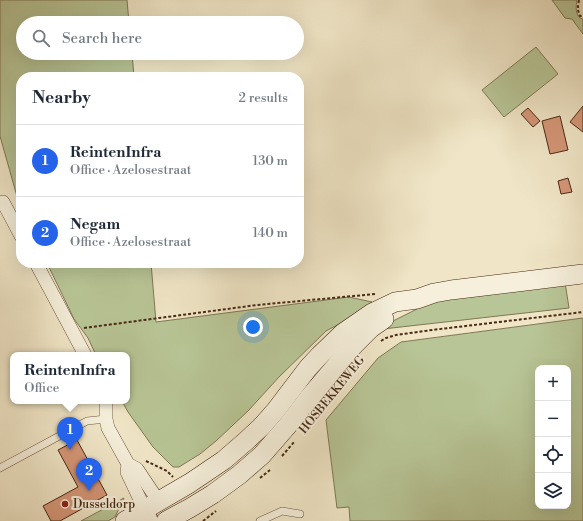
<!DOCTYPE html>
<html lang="en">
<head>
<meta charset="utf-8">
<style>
	:root { --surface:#fff; --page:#f2f2f3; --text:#1f2937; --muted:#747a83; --line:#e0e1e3; --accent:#2563eb }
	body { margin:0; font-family:"Libre Bodoni",serif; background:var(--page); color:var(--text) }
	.controls { position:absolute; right:12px; bottom:12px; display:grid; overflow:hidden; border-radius:8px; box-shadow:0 4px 16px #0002 }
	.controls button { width:36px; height:36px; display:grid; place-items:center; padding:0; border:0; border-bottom:1px solid var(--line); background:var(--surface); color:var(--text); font:20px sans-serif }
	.you { position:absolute; left:253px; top:327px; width:14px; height:14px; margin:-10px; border:3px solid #fff; border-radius:50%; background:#1a73e8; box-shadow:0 0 0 6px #1a73e833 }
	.badge { display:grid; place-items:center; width:26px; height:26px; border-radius:50%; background:var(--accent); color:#fff; font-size:13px; font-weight:700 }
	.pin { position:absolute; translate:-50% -33px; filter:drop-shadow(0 1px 2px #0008) }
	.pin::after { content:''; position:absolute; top:21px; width:14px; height:12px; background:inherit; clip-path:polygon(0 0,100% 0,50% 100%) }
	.popup { position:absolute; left:10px; top:352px; width:120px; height:52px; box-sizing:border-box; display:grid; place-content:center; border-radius:8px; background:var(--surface); filter:drop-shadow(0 1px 3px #0005); font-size:13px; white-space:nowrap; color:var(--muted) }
	.popup b { font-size:15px; color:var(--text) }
	.popup::after { content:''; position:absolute; left:50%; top:100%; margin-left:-8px; border:8px solid transparent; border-top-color:var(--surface) }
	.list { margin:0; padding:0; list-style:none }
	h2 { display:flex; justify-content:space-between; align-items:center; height:52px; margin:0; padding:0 16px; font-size:17px }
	h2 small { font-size:13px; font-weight:400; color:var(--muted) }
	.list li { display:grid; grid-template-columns:26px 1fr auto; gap:12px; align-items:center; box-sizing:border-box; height:72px; padding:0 16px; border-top:1px solid var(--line) }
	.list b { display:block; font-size:15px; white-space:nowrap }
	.list p { margin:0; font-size:13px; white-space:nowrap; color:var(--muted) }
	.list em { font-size:13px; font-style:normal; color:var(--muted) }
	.icon { flex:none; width:22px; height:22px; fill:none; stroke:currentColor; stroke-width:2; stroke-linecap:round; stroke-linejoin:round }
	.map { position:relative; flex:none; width:583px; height:521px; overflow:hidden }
	.search { position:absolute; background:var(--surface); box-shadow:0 4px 16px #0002; left:16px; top:16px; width:288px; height:44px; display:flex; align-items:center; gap:10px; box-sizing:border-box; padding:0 14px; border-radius:22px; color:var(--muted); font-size:15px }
	.panel { position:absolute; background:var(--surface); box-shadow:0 4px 16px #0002; left:16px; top:72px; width:288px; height:196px; border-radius:16px }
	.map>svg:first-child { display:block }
	.green { fill:#b8c596; stroke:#807855; fill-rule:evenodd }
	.building { fill:#d59778; stroke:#492a14 }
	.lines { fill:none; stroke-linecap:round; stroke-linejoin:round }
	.service-casing { stroke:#735941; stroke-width:8 }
	.minor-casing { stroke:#735941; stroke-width:14 }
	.tertiary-casing { stroke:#735941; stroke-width:18 }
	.secondary-casing { stroke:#492a14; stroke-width:20 }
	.path { stroke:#492a14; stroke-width:2; stroke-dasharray:3 2; stroke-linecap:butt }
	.service { stroke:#f5efdb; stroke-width:7 }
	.minor { stroke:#f5efdb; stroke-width:13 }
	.tertiary { stroke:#f5efdb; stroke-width:16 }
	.secondary { stroke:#f5efdb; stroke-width:19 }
	.poi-dot { fill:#8f2418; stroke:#f5efdb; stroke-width:1.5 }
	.labels { text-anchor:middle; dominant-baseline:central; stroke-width:4; stroke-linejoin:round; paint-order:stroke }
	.street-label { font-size:12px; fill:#492a14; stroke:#f5efdb }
	.poi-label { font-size:12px; fill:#492a14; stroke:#f5efdb; text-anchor:start }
</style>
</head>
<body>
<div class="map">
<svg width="583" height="521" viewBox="0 0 583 521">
	<rect width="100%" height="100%" fill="#f0e6c7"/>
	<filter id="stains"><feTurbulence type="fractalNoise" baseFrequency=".005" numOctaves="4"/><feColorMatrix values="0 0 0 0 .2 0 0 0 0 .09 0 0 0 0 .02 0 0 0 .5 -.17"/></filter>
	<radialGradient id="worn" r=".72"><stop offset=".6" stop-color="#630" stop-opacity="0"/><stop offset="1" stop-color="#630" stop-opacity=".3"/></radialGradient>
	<g class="green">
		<path d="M0,0H127L129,23H23V53H132L134,77H21V210L18,200L0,136Z"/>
		<path d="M552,0H577C576,6 575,13 580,18L583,19V34L572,19L565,18Z"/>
		<path d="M536,47L558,74L504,117L482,90Z"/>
		<path d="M47,263H151L156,322L349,297L372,302L339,324L326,331L279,377L248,411L216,441L200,454L179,467H173L153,447L128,412L122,401H127V355H96L88,338L74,319Z"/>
		<path d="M565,282L569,308L383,329L389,323L425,305L470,293Z"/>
		<path d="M583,318V521H350L349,507L337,508L326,420L378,358L401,342ZM538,368H568V506H538Z"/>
		<path d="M124,498L115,517L108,521H81Z"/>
	</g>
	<g class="building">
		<path d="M583,106V132L570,122Z"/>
		<path d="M528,108L540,121L533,127L521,114Z"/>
		<path d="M560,116L568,150L550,154L542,121Z"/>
		<path d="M568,178L572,192L561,194L558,181Z"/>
		<path d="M77,440L107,495L60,521H51L43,506L78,487L58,450Z"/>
	</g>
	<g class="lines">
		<defs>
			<g id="service">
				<path d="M0,468L87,421L106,419"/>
				<path d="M260,521L282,511L300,514"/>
			</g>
			<g id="minor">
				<path d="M3,202L21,236"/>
				<path d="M36,263L85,355"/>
				<path d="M106,401V419L108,428L128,464L137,469L159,502"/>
				<path d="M128,464L127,472L145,510"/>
			</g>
			<path id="tertiary" d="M145,510L150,521"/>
			<g id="secondary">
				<path d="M125,521L190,483L224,460L246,441L262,426L276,410L308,368L320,355L343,333L372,313L395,302L417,299L434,293L451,290L583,274"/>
				<path d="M166,521L190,508L213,494L239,475L262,455L288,425L308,399L352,347L371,328L384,319"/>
			</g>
		</defs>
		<use href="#service" class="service-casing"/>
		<use href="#minor" class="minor-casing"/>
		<use href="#tertiary" class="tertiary-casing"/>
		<use href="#secondary" class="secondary-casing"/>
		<g class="path">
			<path d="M579,0C578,6 577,10 580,16H583"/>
			<path d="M84,328L257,305L375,294"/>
			<path d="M381,341L386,338L396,335L432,330L583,312"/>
			<path d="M282,456L295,441"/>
			<path d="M146,461L167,471L173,477"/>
			<path d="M260,478L270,470"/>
			<path d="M203,521L216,511"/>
		</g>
		<use href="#service" class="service"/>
		<use href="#minor" class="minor"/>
		<use href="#tertiary" class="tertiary"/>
		<use href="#secondary" class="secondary"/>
	</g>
	<circle class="poi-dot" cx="65" cy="504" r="4"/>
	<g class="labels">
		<g class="street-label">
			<text transform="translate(332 395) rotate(-51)">HOSBEKKEWEG</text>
		</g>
		<g class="poi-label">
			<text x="73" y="504">Dusseldorp</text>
		</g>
	</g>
	<rect width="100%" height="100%" filter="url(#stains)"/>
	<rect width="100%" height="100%" fill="url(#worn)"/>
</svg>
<div class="controls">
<button>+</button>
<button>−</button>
<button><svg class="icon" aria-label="locate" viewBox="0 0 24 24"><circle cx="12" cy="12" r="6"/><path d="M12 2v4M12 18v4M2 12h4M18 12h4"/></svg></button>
<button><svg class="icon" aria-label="layers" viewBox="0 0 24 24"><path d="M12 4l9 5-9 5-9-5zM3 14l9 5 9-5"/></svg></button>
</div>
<div class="you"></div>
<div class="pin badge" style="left:70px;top:450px">1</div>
<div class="popup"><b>ReintenInfra</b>Office</div>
<div class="pin badge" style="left:89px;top:491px">2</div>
<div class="search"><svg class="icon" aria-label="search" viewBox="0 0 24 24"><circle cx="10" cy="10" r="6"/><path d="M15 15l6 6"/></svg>Search here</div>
<section class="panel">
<h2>Nearby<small>2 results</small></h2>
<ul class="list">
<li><span class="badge">1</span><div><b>ReintenInfra</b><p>Office · Azelosestraat</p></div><em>130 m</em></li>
<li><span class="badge">2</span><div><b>Negam</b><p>Office · Azelosestraat</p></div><em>140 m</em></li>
</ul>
</section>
</div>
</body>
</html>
